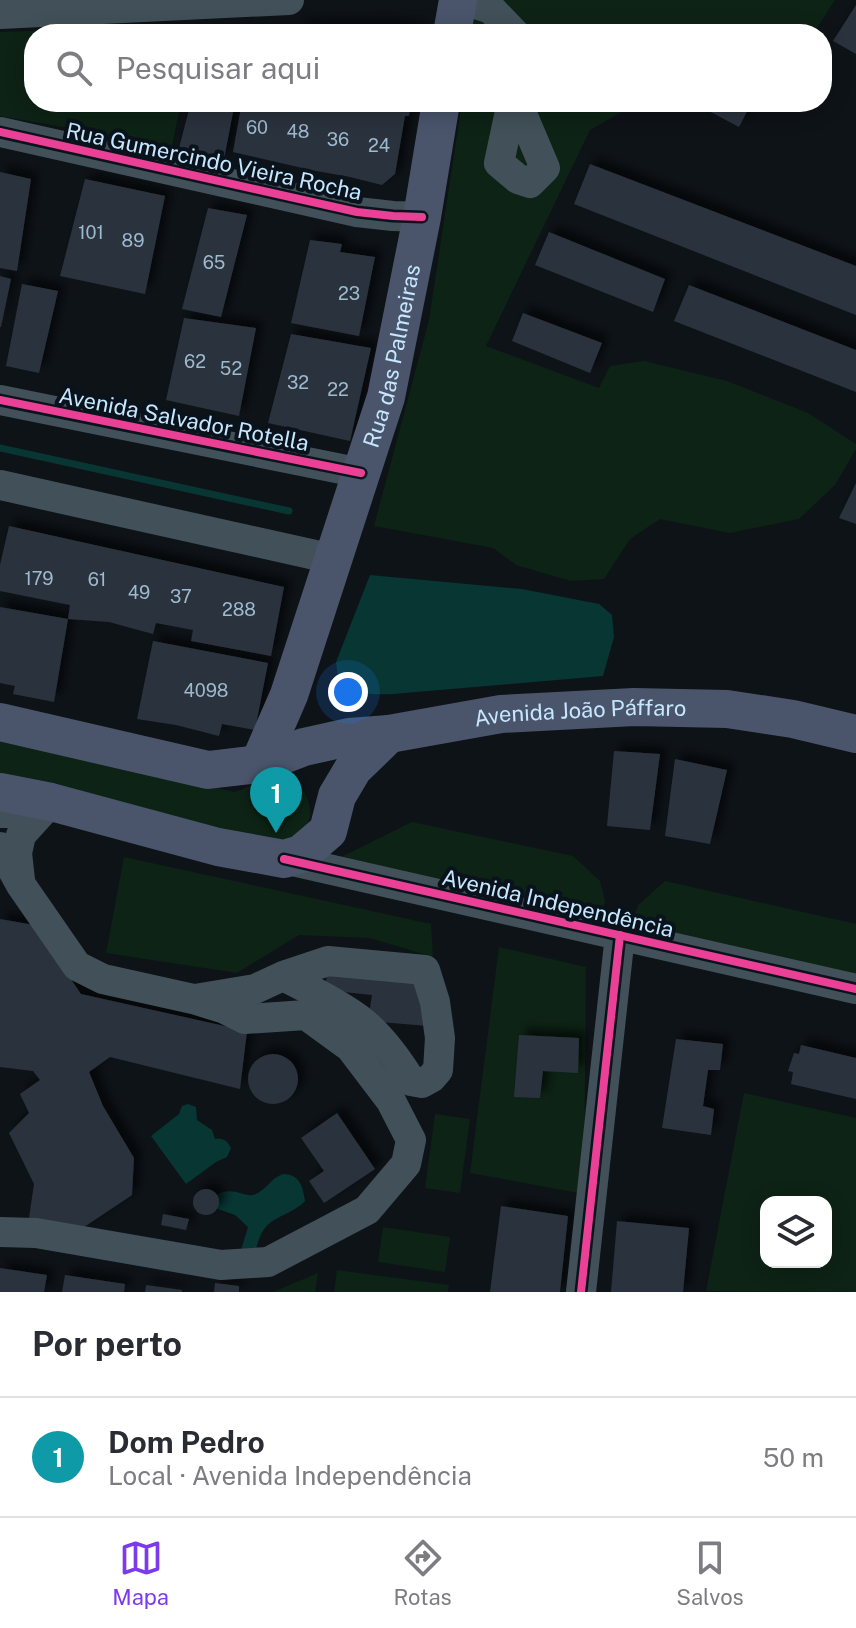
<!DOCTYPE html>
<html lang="pt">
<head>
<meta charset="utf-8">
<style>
	:root { --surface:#fff; --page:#f2f2f3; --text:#2b2b33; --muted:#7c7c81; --line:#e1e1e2; --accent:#7c3aed }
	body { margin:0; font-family:"Public Sans",sans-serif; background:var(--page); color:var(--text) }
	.controls { position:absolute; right:24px; bottom:24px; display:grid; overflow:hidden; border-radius:16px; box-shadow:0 4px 20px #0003 }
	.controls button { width:72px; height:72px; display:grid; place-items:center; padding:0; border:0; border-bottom:2px solid var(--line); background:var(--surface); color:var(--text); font:40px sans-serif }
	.you { position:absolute; left:348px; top:692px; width:28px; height:28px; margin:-20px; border:6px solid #fff; border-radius:50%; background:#1a73e8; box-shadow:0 0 0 12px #1a73e833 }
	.badge { display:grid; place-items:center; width:52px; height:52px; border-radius:50%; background:var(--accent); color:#fff; font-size:26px; font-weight:700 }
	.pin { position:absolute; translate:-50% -66px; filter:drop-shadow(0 2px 4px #0008) }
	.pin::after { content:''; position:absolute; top:42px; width:28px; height:24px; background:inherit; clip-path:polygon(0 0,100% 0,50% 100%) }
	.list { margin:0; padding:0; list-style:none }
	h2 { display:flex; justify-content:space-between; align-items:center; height:104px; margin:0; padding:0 32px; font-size:34px }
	h2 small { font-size:26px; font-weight:400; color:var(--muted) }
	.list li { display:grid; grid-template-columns:52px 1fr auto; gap:24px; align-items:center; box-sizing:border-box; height:120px; padding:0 32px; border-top:2px solid var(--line) }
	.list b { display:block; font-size:30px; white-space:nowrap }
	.list p { margin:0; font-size:26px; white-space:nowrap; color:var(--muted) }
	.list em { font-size:26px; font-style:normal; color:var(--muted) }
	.icon { flex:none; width:44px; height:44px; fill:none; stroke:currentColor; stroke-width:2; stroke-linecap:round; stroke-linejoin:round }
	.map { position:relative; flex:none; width:856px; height:1292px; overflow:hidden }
	.search { position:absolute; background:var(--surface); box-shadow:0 4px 20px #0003; left:24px; right:24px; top:24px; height:88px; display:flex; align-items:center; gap:20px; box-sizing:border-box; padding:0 28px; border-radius:32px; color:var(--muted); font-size:30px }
	.sheet { height:224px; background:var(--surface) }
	nav { display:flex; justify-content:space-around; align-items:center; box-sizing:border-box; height:112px; border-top:2px solid var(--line); background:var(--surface); font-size:22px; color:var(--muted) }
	nav a { display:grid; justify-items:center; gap:4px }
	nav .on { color:var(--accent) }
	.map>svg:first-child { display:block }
	.green { fill:#0d2315; fill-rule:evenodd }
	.water { fill:#073633 }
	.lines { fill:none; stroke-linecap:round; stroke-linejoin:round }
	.stream { stroke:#073633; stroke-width:7 }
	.building { fill:#2a333c; filter:url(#shadow) }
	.minor { stroke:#425159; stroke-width:30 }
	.major { stroke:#4a556c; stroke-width:38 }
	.cycleway-casing { stroke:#0a131c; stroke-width:13 }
	.cycleway { stroke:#ea4096; stroke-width:8 }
	.labels { text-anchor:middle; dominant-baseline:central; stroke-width:8; stroke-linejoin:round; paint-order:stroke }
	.number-label { font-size:18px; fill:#9ebace }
	.street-label { font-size:22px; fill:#c5e7ff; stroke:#0a131c }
</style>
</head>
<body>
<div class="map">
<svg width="856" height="1292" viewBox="0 0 856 1292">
	<defs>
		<filter id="shadow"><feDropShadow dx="7" dy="-7" stdDeviation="4" flood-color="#0009"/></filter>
	</defs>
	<rect width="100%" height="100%" fill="#0e1318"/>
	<g class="green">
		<path d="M477,0H835L813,34H472Z"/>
		<path d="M197,25L195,34H34V102H181L172,146L0,116V32Z"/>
		<path d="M462,102H639L590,130L486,346L599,388L610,366L644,361L727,381L808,413L856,444V449L835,485L799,519L730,533L660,519L630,539L604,579L571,581L516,565L493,548L374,526L429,320Z"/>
		<path d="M0,737L234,792C250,788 264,775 281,777C307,780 321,818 300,835C294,840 285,843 278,847L0,784Z"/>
		<path d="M412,822L573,856L600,881L605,901L601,920L333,861Z"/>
		<path d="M124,857L431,924L433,957L370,938L299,935L237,973L106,953Z"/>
		<path d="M665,881L856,924V980L643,931L632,922L638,905Z"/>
		<path d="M499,947L586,967L584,1194L470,1173Z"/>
		<path d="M744,1093L856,1118V1292L706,1291ZM766,1202H826V1262H766Z"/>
		<path d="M435,1114L470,1119L460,1193L425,1188Z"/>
		<path d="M383,1227L450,1237L445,1272L378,1262Z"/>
		<path d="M337,1270L449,1285L448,1292H334Z"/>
		<path d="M318,1273L315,1292H273Z"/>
	</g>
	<g class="water">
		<path d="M370,575L522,589L599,604L612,615L614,637L603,676L393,694C368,695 357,695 338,678L336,662Z"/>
		<path d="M188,1104L196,1107L197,1120L212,1130L215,1139C223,1138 227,1140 231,1148L227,1157L216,1162L186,1184L151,1136L179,1114L182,1106Z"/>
		<path d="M283,1174C300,1174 303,1187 305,1201C294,1213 273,1217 265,1228C259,1235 257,1246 255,1254L241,1250L248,1227L235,1215L218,1209L215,1201L218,1194C235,1186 245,1199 256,1194C267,1189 271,1178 283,1174Z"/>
	</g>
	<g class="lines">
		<path class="stream" d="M0,448L289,511"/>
	</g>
	<g class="building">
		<path d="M856,5V54L833,41Z"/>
		<path d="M384,26L423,30L422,34H297L299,27Z"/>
		<path d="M191,102H235L224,159L179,148Z"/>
		<path d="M242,102H411L409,116H405L395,174L382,185L350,177L311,170L233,152Z"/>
		<path d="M714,102H752L739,127L709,111Z"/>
		<path d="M590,164L856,266V315L574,204Z"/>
		<path d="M0,172L31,179L17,271L0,268Z"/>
		<path d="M85,179L165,196L145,294L60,276Z"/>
		<path d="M208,208L247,215L221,317L182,309Z"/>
		<path d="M549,232L665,279L653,312L535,265Z"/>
		<path d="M310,240L342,244L340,252L375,257L359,336L291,323Z"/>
		<path d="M0,276L11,279L1,327H0Z"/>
		<path d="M22,284L58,291L39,373L6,366Z"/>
		<path d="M689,285L856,350V392L674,321Z"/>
		<path d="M523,313L602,343L590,373L512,341Z"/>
		<path d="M184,318L256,328L239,416L166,400Z"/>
		<path d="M291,334L371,348L350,441L268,423Z"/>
		<path d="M856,483V524L839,518Z"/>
		<path d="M9,526L284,587L271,656L191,641L193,630L156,623L153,634L109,622L68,619L54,702L13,694L15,686L0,683V607L68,619L70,605L0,591V565Z"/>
		<path d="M153,641L268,663L255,730L222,724L219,736L176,725L137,719Z"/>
		<path d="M614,751L660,754L650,830L607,826Z"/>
		<path d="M675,759L727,770L710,844L665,836Z"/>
		<path d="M0,919L34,925L81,994L247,1031L240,1089L110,1057L89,1072L103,1106L134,1158L132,1195L81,1229L29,1218L34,1184L9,1133L29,1113L20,1094L40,1080L33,1071L0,1067Z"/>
		<path d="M328,965L424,976L428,1026L368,1021L372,995L325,990Z"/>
		<path d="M519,1035L579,1038L578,1073L543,1071L540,1098L514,1097Z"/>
		<path d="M676,1039L723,1044L720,1070H708L703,1106L714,1109L711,1135L662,1128Z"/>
		<path d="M801,1045L856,1058V1099L791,1084L793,1072L788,1071L794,1053L799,1054Z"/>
		<circle cx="273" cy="1079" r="25"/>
		<path d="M337,1113L375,1169L324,1203L309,1181L324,1171L301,1138Z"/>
		<circle cx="206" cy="1202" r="13"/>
		<path d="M501,1206L568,1216L560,1292H490Z"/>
		<path d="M163,1214L189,1219L186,1230L161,1225Z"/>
		<path d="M617,1221L689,1228L683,1292H611Z"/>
		<path d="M0,1268L47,1275L44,1292H0Z"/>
		<path d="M65,1275L125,1284L124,1292H62Z"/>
		<path d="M215,1283L239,1286V1292H214Z"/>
		<path d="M146,1285L182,1290V1292H145Z"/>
	</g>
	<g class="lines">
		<g class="minor">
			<path d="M463,0L491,9L515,34"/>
			<path d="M0,14L289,0"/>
			<path d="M512,102L499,163L518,179L530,183L545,168L517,102"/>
			<path d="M0,132L357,212L393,216L422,217"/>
			<path d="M0,400L361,473"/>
			<path d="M0,485L333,559"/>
			<path d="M0,813H19L48,803"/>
			<path d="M0,847L21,885L77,966L103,979L193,999L225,1009L245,1019L306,1015L350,1047L391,1101L411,1140L406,1164L367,1210L268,1262L221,1265L36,1233L0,1232"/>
			<path d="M284,859L856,989"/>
			<path d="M20,880L17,853L21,835L51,802"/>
			<path d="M195,999L255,989L283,976C309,989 335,1002 359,1019C379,1034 398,1060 411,1081L422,1083L431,1078L438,1070L440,1038L435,1002L425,970L328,961L283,976"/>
			<path d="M581,1292L620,935"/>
		</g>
		<g class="major">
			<path d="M452,34L458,0"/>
			<path id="s1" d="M0,722L208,770L259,764L304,747L349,737L389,734L501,714L634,707L727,709L793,719L856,734"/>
			<path id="s2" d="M259,764L289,695L386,397L422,217L441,102"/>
			<path d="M0,792L51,802L218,847L284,859L301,854L328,831L337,796L353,769L389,734"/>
		</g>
		<defs>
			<g id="cycleway">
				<path d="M0,132L357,212L393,216L422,217"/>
				<path d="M0,400L361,473"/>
				<path d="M284,859L856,989"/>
				<path d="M581,1292L620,935"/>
			</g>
		</defs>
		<use href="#cycleway" class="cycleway-casing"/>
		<use href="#cycleway" class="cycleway"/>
	</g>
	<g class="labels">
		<g class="number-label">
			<text x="257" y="127">60</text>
			<text x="298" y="131">48</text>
			<text x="338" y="139">36</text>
			<text x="379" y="145">24</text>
			<text x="91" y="232">101</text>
			<text x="133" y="240">89</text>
			<text x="214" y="262">65</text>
			<text x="349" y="293">23</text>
			<text x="195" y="361">62</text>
			<text x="231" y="368">52</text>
			<text x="298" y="382">32</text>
			<text x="338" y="389">22</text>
			<text x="39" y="578">179</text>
			<text x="97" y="579">61</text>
			<text x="139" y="592">49</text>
			<text x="181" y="596">37</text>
			<text x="239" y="609">288</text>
			<text x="206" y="690">4098</text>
		</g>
		<g class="street-label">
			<text transform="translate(214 161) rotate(12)">Rua Gumercindo Vieira Rocha</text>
			<text stroke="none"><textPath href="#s2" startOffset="430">Rua das Palmeiras</textPath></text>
			<text transform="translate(184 419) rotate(11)">Avenida Salvador Rotella</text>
			<text stroke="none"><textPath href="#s1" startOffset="592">Avenida João Páffaro</textPath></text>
			<text transform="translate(558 903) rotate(13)">Avenida Independência</text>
		</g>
	</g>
</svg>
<div class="controls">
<button><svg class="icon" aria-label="layers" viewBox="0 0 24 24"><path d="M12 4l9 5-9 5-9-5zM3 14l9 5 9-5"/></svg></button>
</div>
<div class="you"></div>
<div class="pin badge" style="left:276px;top:833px;background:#0f9aa8">1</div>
<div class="search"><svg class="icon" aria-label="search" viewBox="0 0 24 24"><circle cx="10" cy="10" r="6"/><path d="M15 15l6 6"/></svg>Pesquisar aqui</div>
</div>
<section class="sheet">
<h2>Por perto<small></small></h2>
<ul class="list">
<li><span class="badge" style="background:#0f9aa8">1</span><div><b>Dom Pedro</b><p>Local · Avenida Independência</p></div><em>50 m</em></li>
</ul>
</section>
<nav>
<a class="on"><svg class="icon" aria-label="map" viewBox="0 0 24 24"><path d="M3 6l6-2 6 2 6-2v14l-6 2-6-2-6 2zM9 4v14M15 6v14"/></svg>Mapa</a>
<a><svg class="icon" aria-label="directions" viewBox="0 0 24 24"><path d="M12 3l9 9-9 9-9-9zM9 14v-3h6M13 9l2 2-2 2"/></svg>Rotas</a>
<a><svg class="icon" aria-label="saved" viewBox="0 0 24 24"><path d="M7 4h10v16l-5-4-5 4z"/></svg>Salvos</a>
</nav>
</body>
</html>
